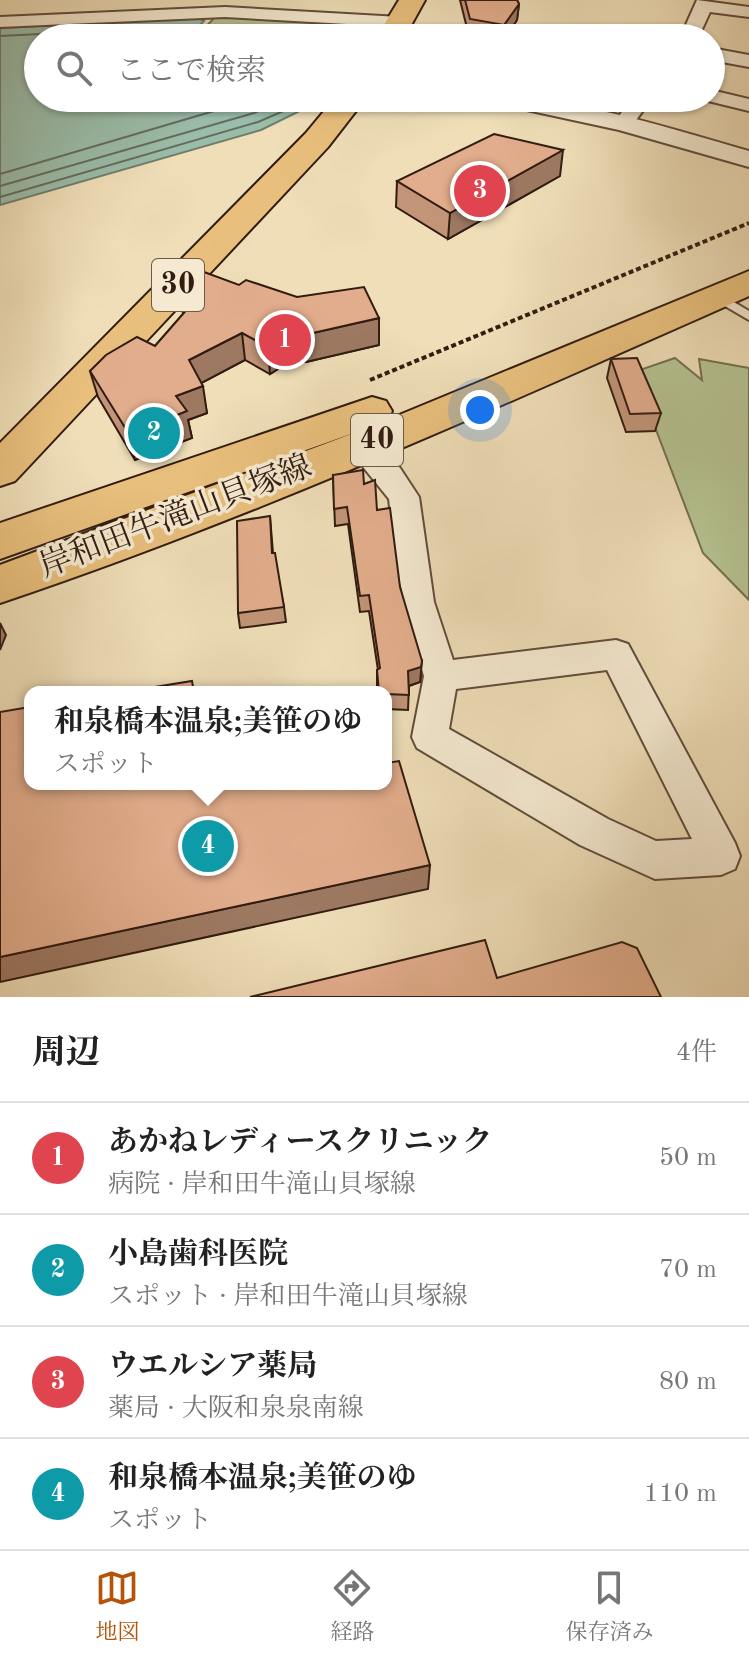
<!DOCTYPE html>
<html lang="ja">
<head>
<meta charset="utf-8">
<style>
	:root { --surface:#fff; --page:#f2f2f2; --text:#222; --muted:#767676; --line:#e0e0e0; --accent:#b45309 }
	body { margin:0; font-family:"Old Standard TT","Noto Serif JP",serif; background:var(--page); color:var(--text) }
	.you { position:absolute; left:480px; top:410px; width:28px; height:28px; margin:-20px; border:6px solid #fff; border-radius:50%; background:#1a73e8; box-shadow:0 0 0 12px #1a73e833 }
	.badge { display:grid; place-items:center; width:52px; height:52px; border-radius:50%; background:var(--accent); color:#fff; font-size:26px; font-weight:700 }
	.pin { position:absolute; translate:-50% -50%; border:4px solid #fff; box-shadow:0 2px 8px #0006 }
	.popup { position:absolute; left:24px; top:686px; width:368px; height:104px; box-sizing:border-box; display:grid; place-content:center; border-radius:16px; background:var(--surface); filter:drop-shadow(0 2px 6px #0005); font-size:26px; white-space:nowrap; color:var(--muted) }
	.popup b { font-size:30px; color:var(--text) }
	.popup::after { content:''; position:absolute; left:50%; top:100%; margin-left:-16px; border:16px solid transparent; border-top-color:var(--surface) }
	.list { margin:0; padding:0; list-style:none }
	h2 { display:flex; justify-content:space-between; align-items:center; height:104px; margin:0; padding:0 32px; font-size:34px }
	h2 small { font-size:26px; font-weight:400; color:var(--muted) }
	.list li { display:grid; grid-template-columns:52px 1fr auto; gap:24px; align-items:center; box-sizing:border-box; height:112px; padding:0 32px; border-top:2px solid var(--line) }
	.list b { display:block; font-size:30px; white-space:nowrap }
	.list p { margin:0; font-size:26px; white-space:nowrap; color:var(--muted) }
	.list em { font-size:26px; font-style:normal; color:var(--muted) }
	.icon { flex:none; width:44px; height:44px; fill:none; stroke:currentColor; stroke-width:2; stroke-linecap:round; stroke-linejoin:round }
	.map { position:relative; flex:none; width:749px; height:997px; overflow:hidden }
	.search { position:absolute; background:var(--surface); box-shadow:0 2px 6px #0004; left:24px; right:24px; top:24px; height:88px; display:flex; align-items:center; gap:20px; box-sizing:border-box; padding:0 28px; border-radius:44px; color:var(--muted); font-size:30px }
	.sheet { height:552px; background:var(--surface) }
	nav { display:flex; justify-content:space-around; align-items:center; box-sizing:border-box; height:112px; border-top:2px solid var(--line); background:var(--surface); font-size:22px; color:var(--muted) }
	nav a { display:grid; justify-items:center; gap:4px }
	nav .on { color:var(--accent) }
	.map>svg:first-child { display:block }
	.green { fill:#b6c291; stroke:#746f51; stroke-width:2 }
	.water { fill:#9abdaa; stroke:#707d6d; stroke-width:2 }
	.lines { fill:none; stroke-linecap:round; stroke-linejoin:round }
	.shore { stroke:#666c5e; stroke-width:2 }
	.service-casing { stroke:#614c3b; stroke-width:4 }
	.minor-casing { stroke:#614c3b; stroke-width:4 }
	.tertiary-casing { stroke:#614c3b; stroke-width:4 }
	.primary-casing { stroke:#321c11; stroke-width:4 }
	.path { stroke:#321c11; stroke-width:4; stroke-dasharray:5 3; stroke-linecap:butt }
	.service { fill:#f5ead1; fill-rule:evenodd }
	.minor { fill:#f5ead1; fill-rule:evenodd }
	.tertiary { fill:#f5ead1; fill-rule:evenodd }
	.primary { fill:#e8bf7c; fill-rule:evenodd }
	.wall { fill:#c29578; stroke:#321c11; stroke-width:2 }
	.shaded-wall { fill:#9e7962; stroke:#321c11; stroke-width:2 }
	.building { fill:#e2ad8c; stroke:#321c11; stroke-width:2 }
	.labels { text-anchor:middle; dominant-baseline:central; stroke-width:7; stroke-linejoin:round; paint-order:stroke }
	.shield { fill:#f5ead1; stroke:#6c5a4b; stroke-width:2 }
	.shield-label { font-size:30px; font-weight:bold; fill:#321c11 }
	.street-label { font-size:32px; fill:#321c11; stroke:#f5ead1 }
</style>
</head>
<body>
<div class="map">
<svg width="749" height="997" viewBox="0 0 749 997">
	<rect width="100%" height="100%" fill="#efdeb8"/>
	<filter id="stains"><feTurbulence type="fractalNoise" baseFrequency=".0025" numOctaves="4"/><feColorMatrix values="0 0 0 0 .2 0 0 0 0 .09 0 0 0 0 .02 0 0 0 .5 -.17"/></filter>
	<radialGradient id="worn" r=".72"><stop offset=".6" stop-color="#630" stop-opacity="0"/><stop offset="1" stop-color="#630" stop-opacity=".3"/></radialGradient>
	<g class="green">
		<path d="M217,15L338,24L329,38H195Z"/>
		<path d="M675,358L702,380L699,359L749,368V600L703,553L634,372Z"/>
	</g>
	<path class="water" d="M198,18L204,21L187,38H38V98H277L304,103V109L261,130L0,205V28Z"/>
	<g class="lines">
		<g class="shore">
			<path d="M0,36L179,27L182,38"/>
			<path d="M0,174L258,98"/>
			<path d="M0,186L254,113L276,103L278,98"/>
			<path d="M0,197L258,122L288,109V98"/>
		</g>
		<defs>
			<path id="service" d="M717,292L749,311V320L713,299L711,296Z"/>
			<g id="minor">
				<path d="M697,0L749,7V17L710,12L698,38H680Z"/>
				<path d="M225,7L400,17L409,22L400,27L225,17L0,27V17Z"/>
				<path d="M711,48L749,55V67L711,60Z"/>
				<path d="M711,90L749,99V111L704,100L711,98Z"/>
				<path d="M632,98H652L631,127H617L614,123Z"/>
				<path d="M361,437L371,440L400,468L419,497L434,602L453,660L616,640L628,644L735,843L740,856L735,869L721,875L655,879L580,845L417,748L412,737L424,676L402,602L389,499L347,447L351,440ZM607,670L692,839L656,841L608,819L449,729L456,689Z"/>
			</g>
			<path id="tertiary" d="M491,98C580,98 664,127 749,151V167L619,130L494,103Z"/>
			<g id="primary">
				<path d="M399,0H425L404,38H376Z"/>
				<path d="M335,98H366L328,147L15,481L0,486V443L306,133Z"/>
				<path d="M749,271V296C503,405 256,517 0,603V565L365,429L0,559V523L372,397L386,401L392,411L387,420Z"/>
			</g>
		</defs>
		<use href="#service" class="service-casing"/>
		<use href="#minor" class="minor-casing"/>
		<use href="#tertiary" class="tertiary-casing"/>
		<use href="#primary" class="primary-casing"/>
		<path class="path" d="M370,380L749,223"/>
		<use href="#service" class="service"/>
		<use href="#minor" class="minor"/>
		<use href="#tertiary" class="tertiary"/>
		<use href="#primary" class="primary"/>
	</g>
	<g class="wall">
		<path d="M460,0H517L519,4L517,20L505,38H483L469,36Z"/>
		<path d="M560,176L448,239L396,207L397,181Z"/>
		<path d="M180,292L379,345L306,362H289L270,374L245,360L201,383L207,413L188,420L192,438L135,460L98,397L90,371L155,346L183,314Z"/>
		<path d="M611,359L661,413L655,431L626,432L607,378Z"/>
		<path d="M333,475L364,484L377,510L400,587L421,676L420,682L409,686L408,710L386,709V692H377V670H378L369,611L360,612L348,524L335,526Z"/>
		<path d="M270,516L273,553L284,607L286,622L240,628L238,613Z"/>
	</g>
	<g class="shaded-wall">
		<path d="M519,4L517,20L505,38H503L504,25Z"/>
		<path d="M563,150L560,176L448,239L450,213Z"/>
		<path d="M379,318V345L306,362L304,335Z"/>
		<path d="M242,333L245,360L194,387L189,360Z"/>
		<path d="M287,335L289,362L270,374L268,347Z"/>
		<path d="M203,386L207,413L188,420L192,438L135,460L129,434L176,396Z"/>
		<path d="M0,623L6,635L0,650Z"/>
		<path d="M422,661L420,682L408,686V671Z"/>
		<path d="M430,865L428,889L0,982V957Z"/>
	</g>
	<g class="building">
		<path d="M465,0H517L519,4L504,25L470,19Z"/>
		<path d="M494,134L563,150L450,213L397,181Z"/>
		<path d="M204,272L239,285L246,280L297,297L364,287L379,318L304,335H287L268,347L242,333L189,360L203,386L176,396L187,411L129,434L90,371L106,355L137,337L155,346L197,298L180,292Z"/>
		<path d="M637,358L661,413L630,414L611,359Z"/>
		<path d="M363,470L364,484L375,480L377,510L390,508L400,587L422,661L421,667L408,671L409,695L386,694V692H379L377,670L380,668L369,595L360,596L347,507L334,509L333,475Z"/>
		<path d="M270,516L272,553H275L284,607L238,613L237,521Z"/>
		<path d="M192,681L194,692H124Z"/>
		<path d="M30,707V784H386V763L399,761L430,865L0,957V712Z"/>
		<path d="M485,940L497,978L622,942L637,948L661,997H250Z"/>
	</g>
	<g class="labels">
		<g class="shield">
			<rect x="152" y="259" width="52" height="52" rx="6"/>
			<rect x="351" y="414" width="52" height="52" rx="6"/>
		</g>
		<g class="shield-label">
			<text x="178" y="285">30</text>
			<text x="377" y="440">40</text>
		</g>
		<g class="street-label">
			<text transform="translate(176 518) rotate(-21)">岸和田牛滝山貝塚線</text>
		</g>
	</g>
	<rect width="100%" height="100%" filter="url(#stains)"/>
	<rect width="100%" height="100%" fill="url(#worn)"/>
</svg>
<div class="you"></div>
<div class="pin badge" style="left:285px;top:340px;background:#e0444e">1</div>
<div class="pin badge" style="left:154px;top:433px;background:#0f9aa8">2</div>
<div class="pin badge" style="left:480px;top:191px;background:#e0444e">3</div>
<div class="pin badge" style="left:208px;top:846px;background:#0f9aa8">4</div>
<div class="popup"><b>和泉橋本温泉;美笹のゆ</b>スポット</div>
<div class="search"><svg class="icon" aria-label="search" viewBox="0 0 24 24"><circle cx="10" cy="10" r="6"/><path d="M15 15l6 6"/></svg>ここで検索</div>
</div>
<section class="sheet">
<h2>周辺<small>4件</small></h2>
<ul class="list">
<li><span class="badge" style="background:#e0444e">1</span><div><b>あかねレディースクリニック</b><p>病院 · 岸和田牛滝山貝塚線</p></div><em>50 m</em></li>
<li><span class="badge" style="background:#0f9aa8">2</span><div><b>小島歯科医院</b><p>スポット · 岸和田牛滝山貝塚線</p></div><em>70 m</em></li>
<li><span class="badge" style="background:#e0444e">3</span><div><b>ウエルシア薬局</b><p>薬局 · 大阪和泉泉南線</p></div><em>80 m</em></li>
<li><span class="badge" style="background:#0f9aa8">4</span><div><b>和泉橋本温泉;美笹のゆ</b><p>スポット</p></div><em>110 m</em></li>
</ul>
</section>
<nav>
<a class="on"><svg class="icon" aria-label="map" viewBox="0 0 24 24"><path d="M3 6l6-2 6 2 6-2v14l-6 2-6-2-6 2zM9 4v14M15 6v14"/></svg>地図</a>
<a><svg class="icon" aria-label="directions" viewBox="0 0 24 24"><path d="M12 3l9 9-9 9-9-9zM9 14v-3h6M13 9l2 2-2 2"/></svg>経路</a>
<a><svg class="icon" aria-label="saved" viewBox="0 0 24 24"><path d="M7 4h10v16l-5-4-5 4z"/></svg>保存済み</a>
</nav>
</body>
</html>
